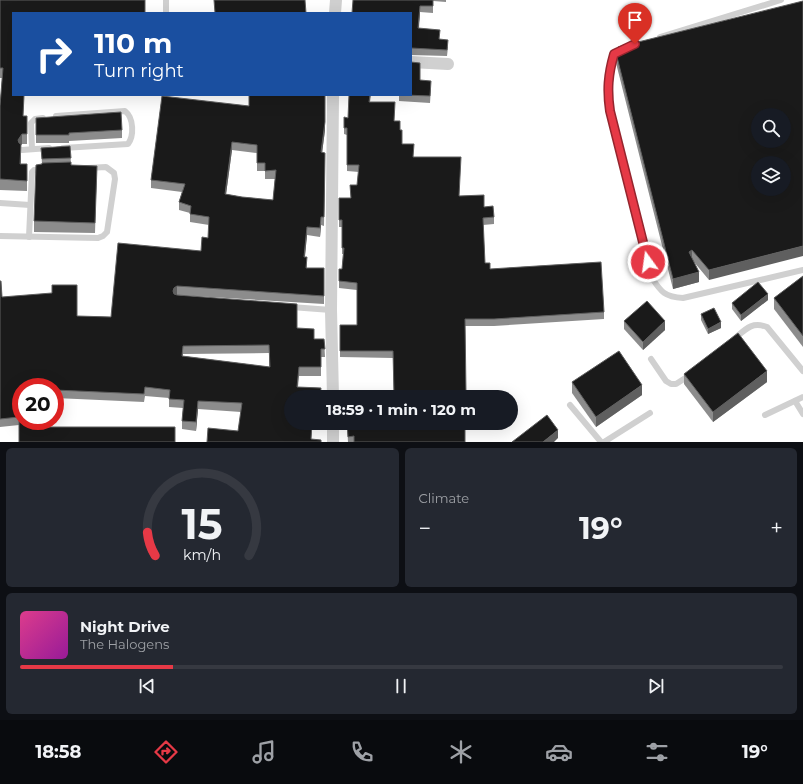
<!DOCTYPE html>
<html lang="en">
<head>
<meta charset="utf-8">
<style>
  body { margin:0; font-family:Montserrat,sans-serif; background:#242831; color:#f1f3f6; height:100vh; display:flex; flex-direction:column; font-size:15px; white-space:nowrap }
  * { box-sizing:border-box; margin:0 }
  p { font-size:13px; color:#9ea1a6 }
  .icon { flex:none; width:22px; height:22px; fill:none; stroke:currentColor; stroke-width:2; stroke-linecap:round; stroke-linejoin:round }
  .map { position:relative; height:442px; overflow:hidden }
  .sheet { display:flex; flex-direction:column; gap:6px; padding:6px; background:#0d0f14; flex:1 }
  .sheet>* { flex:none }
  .banner { position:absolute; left:12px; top:12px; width:400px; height:84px; border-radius:0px; box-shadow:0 4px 16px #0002; background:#1a4fa0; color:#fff; overflow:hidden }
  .fabs { position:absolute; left:751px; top:108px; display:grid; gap:8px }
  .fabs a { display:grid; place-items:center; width:40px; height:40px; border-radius:50%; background:#171b24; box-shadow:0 4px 16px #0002; font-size:20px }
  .speed { position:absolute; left:12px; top:378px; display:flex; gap:8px; font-size:20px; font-weight:700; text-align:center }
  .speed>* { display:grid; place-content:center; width:52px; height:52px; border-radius:50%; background:#171b24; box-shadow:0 4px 16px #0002; line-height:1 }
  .speed .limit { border:6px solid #d22; background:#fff; color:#111 }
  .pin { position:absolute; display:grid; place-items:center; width:34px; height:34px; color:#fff; margin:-41px -17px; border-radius:50% 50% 50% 0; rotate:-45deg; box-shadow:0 0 4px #0007 }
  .pin .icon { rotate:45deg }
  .me { position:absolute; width:44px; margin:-22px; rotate:346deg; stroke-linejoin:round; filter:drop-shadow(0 0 3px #0008) }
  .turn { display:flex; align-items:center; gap:14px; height:84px; padding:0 16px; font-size:18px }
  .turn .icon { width:52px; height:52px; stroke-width:2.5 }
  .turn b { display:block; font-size:28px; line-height:34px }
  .big { font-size:30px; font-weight:700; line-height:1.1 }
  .sheet .card { flex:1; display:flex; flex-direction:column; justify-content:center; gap:6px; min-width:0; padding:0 14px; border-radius:6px; background:#242831 }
  .sheet .dial { align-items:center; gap:0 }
  .dial svg { height:104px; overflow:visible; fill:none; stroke:#363941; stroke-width:7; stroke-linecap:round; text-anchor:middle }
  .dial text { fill:#f1f3f6; stroke:none }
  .song { display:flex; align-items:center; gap:12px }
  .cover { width:48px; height:48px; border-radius:6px; background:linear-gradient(135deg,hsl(330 70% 55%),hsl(300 70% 35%)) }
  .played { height:4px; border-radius:2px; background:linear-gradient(90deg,#e63946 20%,#363941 20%) }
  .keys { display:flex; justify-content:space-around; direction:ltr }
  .heat { display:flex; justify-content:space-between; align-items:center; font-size:22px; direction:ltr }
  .sheet .tiles { flex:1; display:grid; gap:6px; grid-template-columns:1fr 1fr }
  .card:last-child { grid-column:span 2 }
  .trip { position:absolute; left:284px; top:390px; width:234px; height:40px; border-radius:20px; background:#171b24; box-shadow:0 4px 16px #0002; font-weight:700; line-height:40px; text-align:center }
  .tab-bar { display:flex; height:64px; justify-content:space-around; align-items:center; background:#090b0e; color:#9ea1a6 }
  .tab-bar .icon { width:28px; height:28px }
  .tab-bar .current { color:#e63946 }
  .tab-bar b { font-size:18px; color:#f1f3f6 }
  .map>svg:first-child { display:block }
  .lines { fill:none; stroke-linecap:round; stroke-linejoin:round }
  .lane { stroke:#d0d0d0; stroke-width:6 }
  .street { stroke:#d0d0d0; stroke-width:12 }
  .wall { fill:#8c8c8c; fill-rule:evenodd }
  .shaded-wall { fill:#5f5f5f }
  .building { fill:#1a1a1a; stroke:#5f5f5f; fill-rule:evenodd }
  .route-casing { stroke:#96252e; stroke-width:10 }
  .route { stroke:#e63946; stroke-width:7 }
</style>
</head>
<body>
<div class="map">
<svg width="803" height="442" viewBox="0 0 803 442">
  <rect width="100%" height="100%" fill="#fff"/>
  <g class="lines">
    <g class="lane">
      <path d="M166,0V13"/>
      <path d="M660,37L781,0"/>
      <path d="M623,50L614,54C608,75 607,90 610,111L652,278C661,292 665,297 683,298L803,270"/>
      <path d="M56,116L125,111C134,118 134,136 128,144L63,148"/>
      <path d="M32,149L31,123L35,119L43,118"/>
      <path d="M22,150L49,148"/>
      <path d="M0,203L30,205"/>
      <path d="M0,236L98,238L103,236L107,232L115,179L114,173L106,167L88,168"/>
      <path d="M29,237L32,172L34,170L43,169"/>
      <path d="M291,307L331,310"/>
      <path d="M733,340C745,330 751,321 767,327L803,371"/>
      <path d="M651,359L666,381L671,384H676L690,375"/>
      <path d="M795,401L803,414"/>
      <path d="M570,405L601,442"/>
      <path d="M765,415L803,397"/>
      <path d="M604,442L650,413"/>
    </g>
    <g class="street">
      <path d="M335,13L336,0"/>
      <path d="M411,62L448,64"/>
      <path d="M333,397L331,310L333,95"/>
      <path d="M333,423V442"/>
    </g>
  </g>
  <g class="wall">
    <path d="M0,0L13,13L24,95L23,116L27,134V144H22L21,145V164L27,174V191L0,190V106L2,78H0Z"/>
    <path d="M353,0H446V2L433,1V13L420,12L419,28L440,39L448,47L447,56L411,55Z"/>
    <path d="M803,1L709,280L694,262L699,282L673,289L616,63V53Z"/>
    <path d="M420,80L431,88L430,103L399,101V95H411Z"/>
    <path d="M349,95H371L370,102L394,121L400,130L402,144L414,157L460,196L484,207L494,217V224L483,225L485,263L490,269L604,312V319L494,326H465L394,395L393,358L340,357V325H357V290L339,288V269H342L343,254H342V227H339V198H351L350,185H357L359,172L347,171V135L344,134V128L348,118Z"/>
    <path d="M162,96L325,130L322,153H325L324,226L321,225L320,237L307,235L305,257L307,268H324V304L177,295H176L297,328L314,339H324L325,357H321V376H299L298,387L321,388V397H291V423H318L317,427H312L311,439L321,442L238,431L241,412L198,409L196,431L182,429V421L183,408L169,407V398L145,396L144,402L55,398V387H21L19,425L0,427V281L2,297L77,316L111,317L201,251L208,238L209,225L190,222V213L179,210V202L182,192L151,188V180ZM232,150L257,153V171H265V179H275L273,200L242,197L226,194ZM269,353V367L183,356V354Z"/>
    <path d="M36,118L122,130V138L69,141V143H36Z"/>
    <path d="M70,146L71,165L97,166L95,233L34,232V221L42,164L41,148Z"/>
    <path d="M803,276V347L774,309V298Z"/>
    <path d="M768,300L741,321L732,309V303Z"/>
    <path d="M701,314L721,328L708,334L701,320Z"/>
    <path d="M624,321L665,330L643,350L624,329Z"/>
    <path d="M684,374L767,382L713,422L684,384Z"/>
    <path d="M572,382L642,395L596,427L572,393Z"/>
    <path d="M347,423H465V442H348Z"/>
  </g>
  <g class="shaded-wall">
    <path d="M420,6V12L418,35V28Z"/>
    <path d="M325,99V130L321,161V152Z"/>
    <path d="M22,134V144L21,145L20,174L18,140Z"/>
    <path d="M232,142V150L225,202V194Z"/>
    <path d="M321,217V225L320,237V228Z"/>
    <path d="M307,227V235L304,265V257Z"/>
    <path d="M803,246V256L709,280V270Z"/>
    <path d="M692,250V260L689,252Z"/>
    <path d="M699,272V282L673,289V279Z"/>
    <path d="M177,286V295L174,296L173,291L174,288Z"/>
    <path d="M768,294V300L741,321V315Z"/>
    <path d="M665,321V330L643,350V342Z"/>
    <path d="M721,322V328L708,334V329Z"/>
    <path d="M767,371V382L713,422V412Z"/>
    <path d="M642,385V395L596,427V417Z"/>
    <path d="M198,401V409L196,431V422Z"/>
    <path d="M558,430V438L554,442H543Z"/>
  </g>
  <g class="building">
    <path d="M0,0H145V13H13V95H24L23,116H27V134H22L18,140L19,143L21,144L20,164H27V181L0,179V106L3,68H0Z"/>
    <path d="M214,0H305L306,13H215Z"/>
    <path d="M353,0H433V6H420L418,28L440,30L439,39L448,40L447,50L411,48V13H352Z"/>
    <path d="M803,1V246L709,270L692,250L689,252L699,272L673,279L616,53L618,47ZM758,115H784V141H758ZM758,163H784V189H758Z"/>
    <path d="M411,62L420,63V80L431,81L430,96L405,95H411Z"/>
    <path d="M249,95H325V122L321,152L325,153L324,217H321L320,228L307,227L304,257H307L306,268H324V296L177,286L174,288L173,291L174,294L177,295L297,304V328L314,329V339H324L325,349H321V367H299L297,387L321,388L320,397H291V423H312L311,439L321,440V442H207L208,428L238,431L242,403L198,401L196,422L182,421L184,400L169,399L170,390L145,387L144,394L55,390V387H21V421H44L45,427H175V442H19V417L0,419V281H1L2,297L52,293V285H77V316L111,317L118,243L201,251L202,237L208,238L209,217L190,214L191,206L179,202L185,184L151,180L162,96L249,106ZM232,142L257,145V163H265V171L276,170L273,200L242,197L225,194ZM269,345L270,367L182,356L183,346Z"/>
    <path d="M349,95H370L369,102H395L394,121H400V130H402V144H414L413,157H461L459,196L484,195V207L493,206L494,217L483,218L485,263H490V269L601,262L604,312L494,319H465L466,393H471V397H385V396L394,395L393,351H340V325H357V283L339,281V269H342L344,248H342V220H339V198H351L350,185H357L359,165H347V128H344V117L348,118Z"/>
    <path d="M121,112L122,130L69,133V135H36V118Z"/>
    <path d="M70,146L71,158L42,159L41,148Z"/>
    <path d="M71,162V165L97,166L95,223L34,221L36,165L42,164V163Z"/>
    <path d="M803,276V336L774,298Z"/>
    <path d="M758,282L768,294L741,315L732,303Z"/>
    <path d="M647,301L665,321L643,342L624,321Z"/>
    <path d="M714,308L721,322L708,329L701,314Z"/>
    <path d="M738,333L767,371L713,412L684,374Z"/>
    <path d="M619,351L642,385L596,417L572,382Z"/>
    <path d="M547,415L558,430L543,442H512Z"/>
    <path d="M347,423H465V442H354V436L348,437Z"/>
  </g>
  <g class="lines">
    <g class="route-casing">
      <path id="route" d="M635,44L614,54C608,75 607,90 610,111L648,262"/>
    </g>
    <use href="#route" class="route"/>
  </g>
</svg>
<div class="fabs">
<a><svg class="icon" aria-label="search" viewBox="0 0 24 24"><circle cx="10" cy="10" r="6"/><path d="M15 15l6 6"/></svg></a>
<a><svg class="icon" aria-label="layers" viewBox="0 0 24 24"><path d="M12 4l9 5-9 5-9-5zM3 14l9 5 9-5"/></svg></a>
</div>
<div class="speed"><div class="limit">20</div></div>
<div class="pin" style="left:635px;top:44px;background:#d93025"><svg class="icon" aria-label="arrive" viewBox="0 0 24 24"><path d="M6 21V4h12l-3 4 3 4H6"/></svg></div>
<svg class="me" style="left:648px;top:262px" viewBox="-20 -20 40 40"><circle r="17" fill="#e63946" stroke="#fff" stroke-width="3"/><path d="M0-11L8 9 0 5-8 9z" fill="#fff"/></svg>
<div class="trip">18:59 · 1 min · 120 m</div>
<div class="banner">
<div class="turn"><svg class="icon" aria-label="right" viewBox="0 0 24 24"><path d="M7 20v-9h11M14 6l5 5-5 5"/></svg><div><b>110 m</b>Turn right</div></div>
</div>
</div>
<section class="sheet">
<div class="tiles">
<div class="card dial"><svg viewBox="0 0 100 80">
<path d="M14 69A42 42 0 1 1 86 69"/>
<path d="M14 69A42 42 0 0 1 8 51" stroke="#e63946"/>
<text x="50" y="56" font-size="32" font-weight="700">15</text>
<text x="50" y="72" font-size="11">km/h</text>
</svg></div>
<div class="card"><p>Climate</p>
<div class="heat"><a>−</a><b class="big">19°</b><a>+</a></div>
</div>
<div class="card">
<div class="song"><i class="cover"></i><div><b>Night Drive</b><p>The Halogens</p></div></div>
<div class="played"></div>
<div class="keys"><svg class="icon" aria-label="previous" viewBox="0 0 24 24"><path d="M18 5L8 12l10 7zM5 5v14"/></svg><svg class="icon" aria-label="pause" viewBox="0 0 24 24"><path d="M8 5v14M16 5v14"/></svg><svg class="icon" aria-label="next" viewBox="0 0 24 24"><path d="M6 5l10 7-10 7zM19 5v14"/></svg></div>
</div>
</div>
</section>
<nav class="tab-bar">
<b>18:58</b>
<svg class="icon current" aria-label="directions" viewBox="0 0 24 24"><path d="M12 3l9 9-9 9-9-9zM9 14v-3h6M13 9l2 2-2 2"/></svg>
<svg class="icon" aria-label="music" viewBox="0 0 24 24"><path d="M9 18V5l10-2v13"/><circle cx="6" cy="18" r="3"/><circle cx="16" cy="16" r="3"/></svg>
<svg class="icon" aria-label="phone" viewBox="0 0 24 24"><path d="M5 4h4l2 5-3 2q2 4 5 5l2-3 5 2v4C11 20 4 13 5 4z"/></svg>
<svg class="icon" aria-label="climate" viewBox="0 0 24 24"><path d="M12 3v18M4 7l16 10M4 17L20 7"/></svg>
<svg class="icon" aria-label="car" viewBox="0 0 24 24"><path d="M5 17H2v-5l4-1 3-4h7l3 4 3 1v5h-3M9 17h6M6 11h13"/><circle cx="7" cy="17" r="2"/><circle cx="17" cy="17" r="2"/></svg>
<svg class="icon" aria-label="filters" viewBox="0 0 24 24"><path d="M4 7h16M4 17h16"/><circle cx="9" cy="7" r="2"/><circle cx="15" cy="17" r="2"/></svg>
<b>19°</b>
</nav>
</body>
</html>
